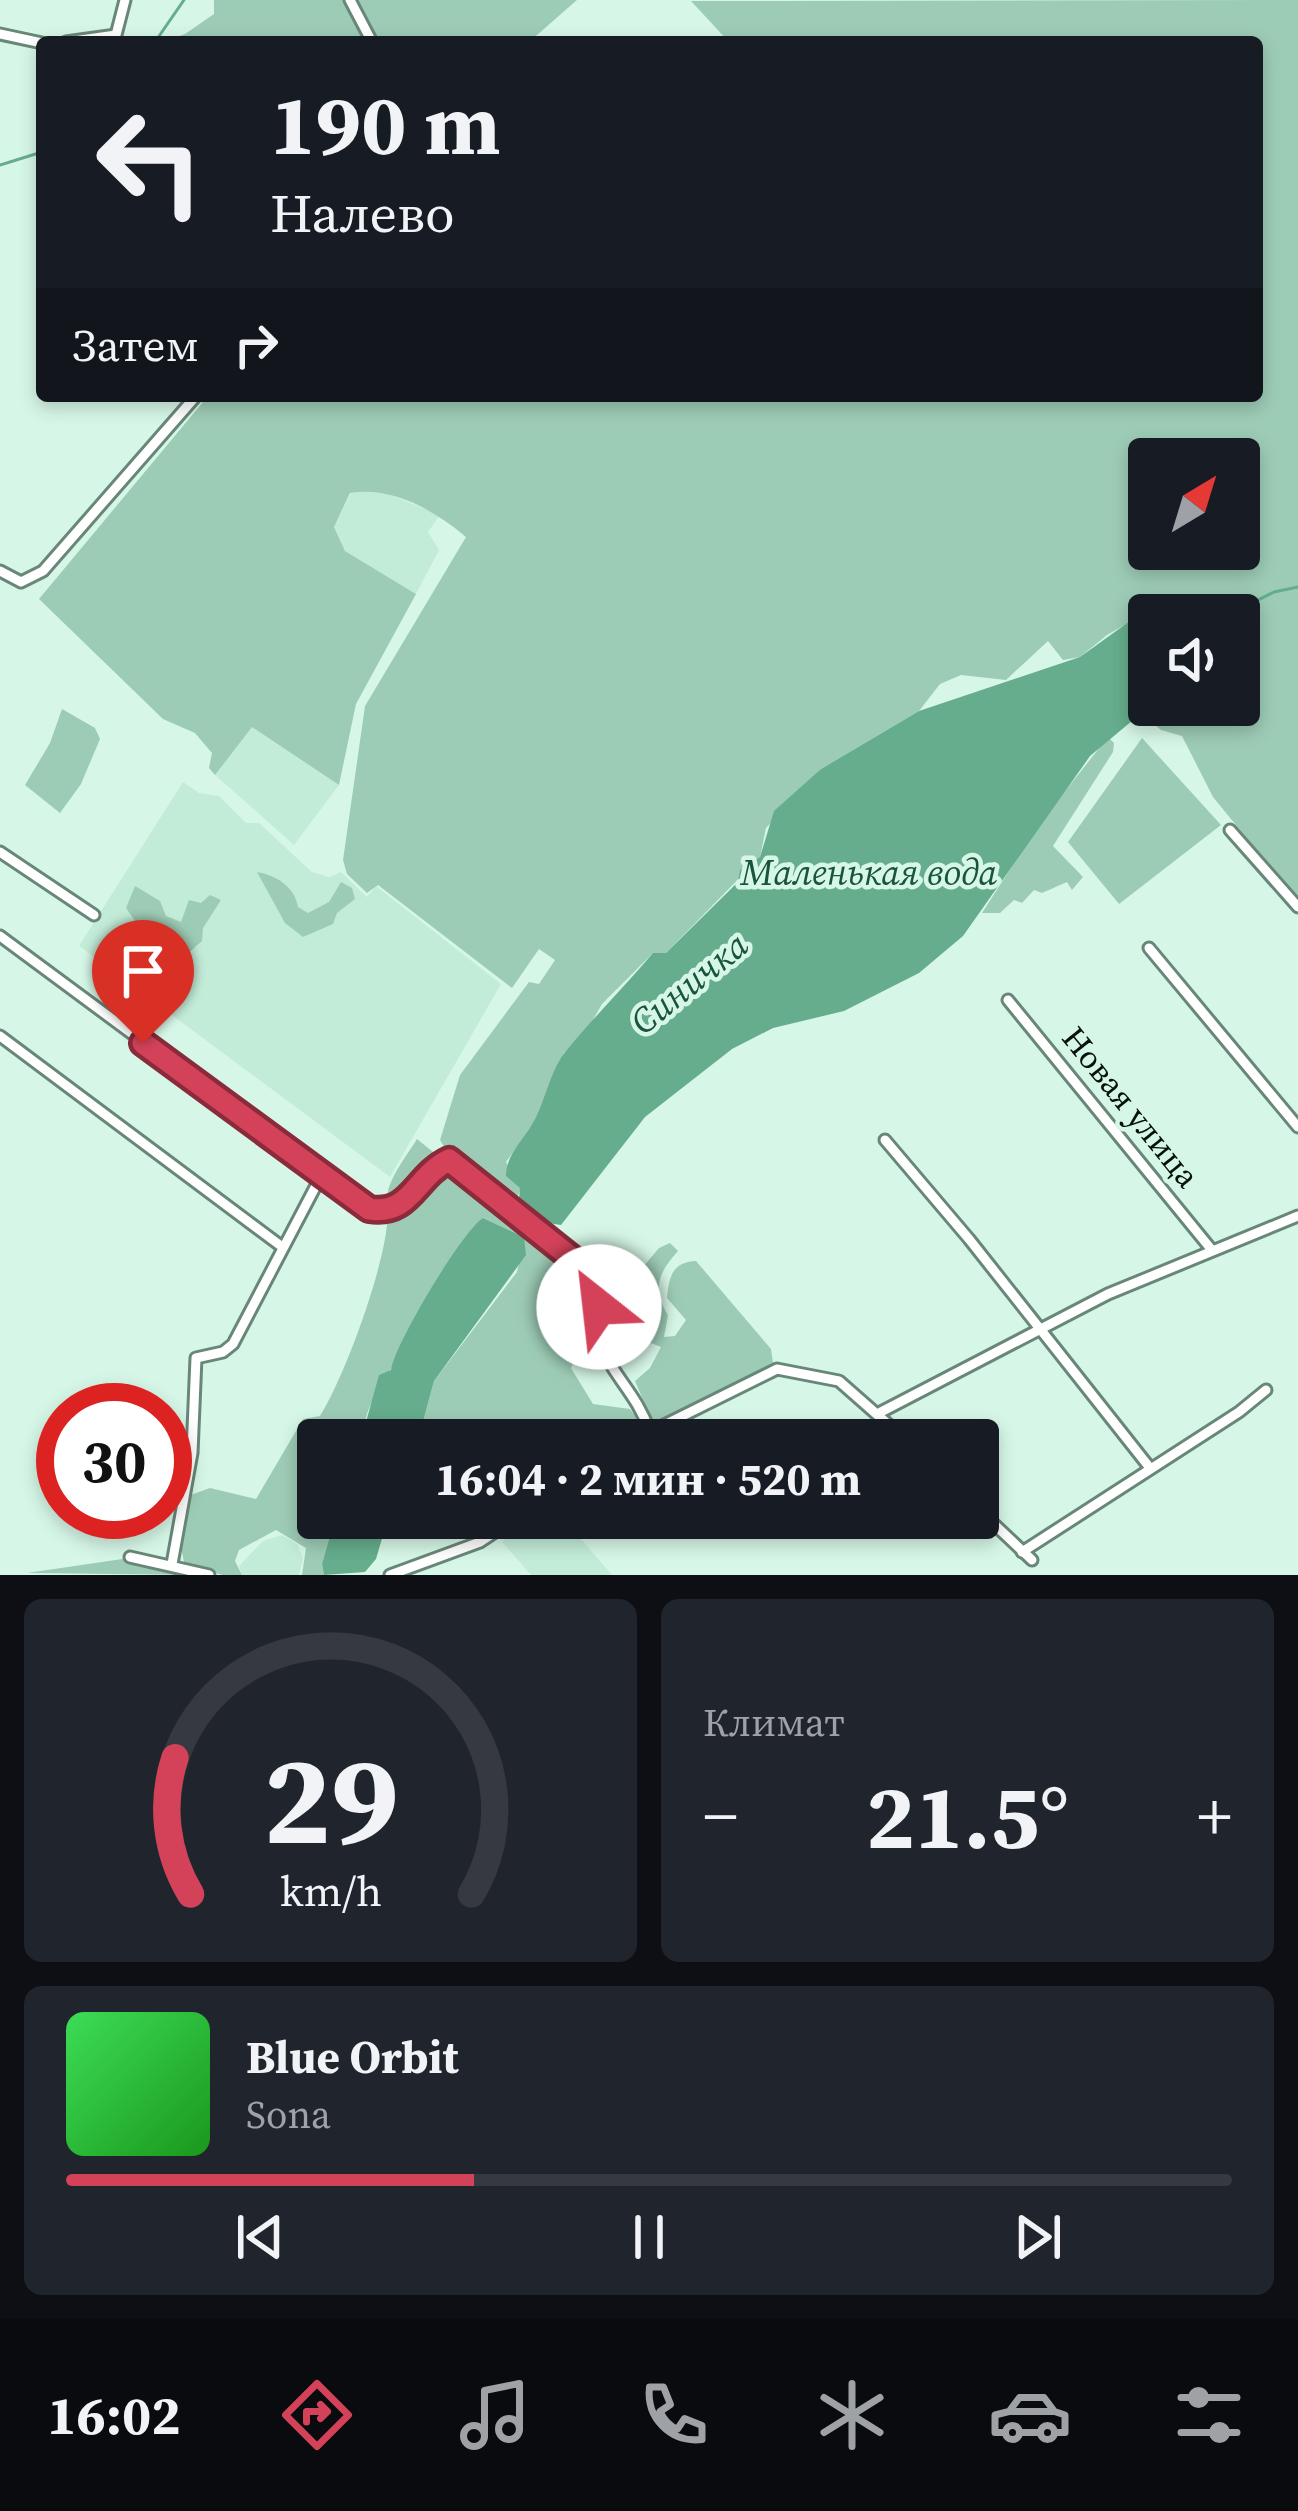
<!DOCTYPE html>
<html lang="ru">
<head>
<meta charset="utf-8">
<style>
  body { margin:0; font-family:"Source Serif 4",serif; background:#20242c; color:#f1f3f6; height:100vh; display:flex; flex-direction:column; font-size:45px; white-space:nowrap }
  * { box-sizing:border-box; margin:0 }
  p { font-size:39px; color:#9ea1a6 }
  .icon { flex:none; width:66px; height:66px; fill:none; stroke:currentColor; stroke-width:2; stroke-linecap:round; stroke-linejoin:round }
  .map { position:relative; height:1575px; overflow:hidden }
  .drawer { display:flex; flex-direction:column; gap:24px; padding:24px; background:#0d0f14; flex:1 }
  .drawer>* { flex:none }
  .hud { position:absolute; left:36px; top:36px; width:1227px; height:366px; border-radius:12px; box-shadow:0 6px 18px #0003; background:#171b24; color:#f1f3f6; overflow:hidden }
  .needle { width:78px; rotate:38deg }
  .buttons { position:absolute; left:1128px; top:438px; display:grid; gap:24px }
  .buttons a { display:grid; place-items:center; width:132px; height:132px; border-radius:12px; background:#171b24; box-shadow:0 6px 18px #0003; font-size:60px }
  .speed { position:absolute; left:36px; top:1383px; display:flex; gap:24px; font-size:60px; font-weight:700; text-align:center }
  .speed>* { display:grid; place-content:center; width:156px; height:156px; border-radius:50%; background:#171b24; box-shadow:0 6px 18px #0003; line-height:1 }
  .speed .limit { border:18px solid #d22; background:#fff; color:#111 }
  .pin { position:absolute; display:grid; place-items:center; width:102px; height:102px; color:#fff; margin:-123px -51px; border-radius:50% 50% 50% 0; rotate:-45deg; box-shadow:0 0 12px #0007 }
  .pin .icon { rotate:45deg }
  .me { position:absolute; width:132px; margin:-66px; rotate:331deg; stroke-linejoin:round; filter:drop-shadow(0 0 9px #0008) }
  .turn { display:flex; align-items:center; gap:42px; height:252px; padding:0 36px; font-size:54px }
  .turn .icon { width:156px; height:156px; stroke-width:2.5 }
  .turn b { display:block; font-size:84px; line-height:102px }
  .then { display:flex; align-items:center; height:114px; padding:0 36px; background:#0003; gap:24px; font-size:45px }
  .big { font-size:90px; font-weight:700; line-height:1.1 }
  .drawer .card { flex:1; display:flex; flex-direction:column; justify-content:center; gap:18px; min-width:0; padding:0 42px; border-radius:18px; background:#20242c }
  .drawer .dial { align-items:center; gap:0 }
  .dial svg { height:312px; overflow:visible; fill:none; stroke:#363941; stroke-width:7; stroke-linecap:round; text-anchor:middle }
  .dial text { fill:#f1f3f6; stroke:none }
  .song { display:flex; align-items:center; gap:36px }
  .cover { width:144px; height:144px; border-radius:18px; background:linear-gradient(135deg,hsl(130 70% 55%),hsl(120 70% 35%)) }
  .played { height:12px; border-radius:6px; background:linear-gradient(90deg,#d34259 35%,#363941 35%) }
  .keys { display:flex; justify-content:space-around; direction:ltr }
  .heat { display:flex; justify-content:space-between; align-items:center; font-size:66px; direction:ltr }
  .drawer .tiles { flex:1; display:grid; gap:24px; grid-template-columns:1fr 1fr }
  .card:last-child { grid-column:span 2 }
  .trip { position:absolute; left:297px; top:1419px; width:702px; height:120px; border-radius:12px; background:#171b24; box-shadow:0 6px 18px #0003; font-weight:700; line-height:120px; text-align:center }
  .tab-bar { display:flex; height:192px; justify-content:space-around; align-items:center; background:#090b0e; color:#9ea1a6 }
  .tab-bar .icon { width:84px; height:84px }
  .tab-bar .current { color:#d34259 }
  .tab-bar b { font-size:54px; color:#f1f3f6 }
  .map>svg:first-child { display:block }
  .built { fill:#c3ecd8 }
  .green { fill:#9dccb6; fill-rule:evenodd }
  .water { fill:#65ad8d }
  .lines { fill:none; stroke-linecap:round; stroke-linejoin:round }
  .stream { stroke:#65ad8d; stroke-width:3 }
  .street-casing { stroke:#698778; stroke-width:15 }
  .street { stroke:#fff; stroke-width:9 }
  .route-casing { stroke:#892b3a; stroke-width:30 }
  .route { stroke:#d34259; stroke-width:21 }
  .labels { text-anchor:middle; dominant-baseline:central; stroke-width:9; stroke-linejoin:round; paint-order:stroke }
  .street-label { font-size:33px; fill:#07120d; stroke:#d6f7e7 }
  .water-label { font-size:36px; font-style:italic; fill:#1a543d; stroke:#d6f7e7 }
</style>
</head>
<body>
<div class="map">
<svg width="1298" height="1575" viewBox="0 0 1298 1575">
  <rect width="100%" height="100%" fill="#d6f7e7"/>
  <g class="built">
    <path d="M377,489L440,515L428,532L439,550L416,594L345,551L334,527L351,493Z"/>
    <path d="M252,726L339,785L294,845L215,775Z"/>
    <path d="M183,782L199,793L219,796L246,823H259L312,872L329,877L341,872L367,897L376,886L501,984L390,1177L79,946Z"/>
    <path d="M532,1518H563L612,1575H531L502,1542Z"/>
    <path d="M282,1535L297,1544L303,1558L299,1575H242L239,1566L263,1541Z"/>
  </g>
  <g class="green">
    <path d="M214,0H577L529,42H162L185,34L214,14Z"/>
    <path d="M1298,0V901L1213,797L1182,736L1161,730L1150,721L1151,705H1239V615L1149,611L1107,635L1080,657L1063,660L1048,641L1006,680L961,675L940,684L919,711L821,769L766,828L760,857L666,953L652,954L602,1004L586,1032L564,1053L534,1122L506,1162L521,1189L514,1203L446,1150L440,1140L460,1075L529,982L539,984L555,960L539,949L512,988L378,885L367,893L347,874L343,860L365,706L466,537C434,510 392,486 350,493L334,527L345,551L416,594L356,704L339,785L252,727L215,775L209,768L212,753L195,733L163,719L39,599L208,396H1257V42H729L691,1ZM1149,459H1239V549H1149Z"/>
    <path d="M62,709L95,728L100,739L81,784L60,813L25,785L50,743Z"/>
    <path d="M1108,737L1114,743L1113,752L1053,846L1083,877L1072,890L1067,882L1042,893L1034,890L1022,903L1014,900L1000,913H982L1039,824Z"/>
    <path d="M1142,738L1221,825L1119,904L1068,842Z"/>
    <path d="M257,872C276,875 295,887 298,907L308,913L329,902L341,882L352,888L355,899L337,913L333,924L303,937L285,923Z"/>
    <path d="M135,886L160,901L166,916L181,922L189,900L201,903L210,895L221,900L203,928L202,941L185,956L140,928L126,908Z"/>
    <path d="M417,1139L589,1278L594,1288L596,1347L575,1358L571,1368L593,1404L630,1409L637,1419L616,1440H609L599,1426L581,1439L570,1424L546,1440L535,1436L529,1440H418L434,1381L517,1272L524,1237L483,1218C448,1267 422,1310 394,1363C376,1398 368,1399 361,1440L325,1437L311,1449L310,1466L318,1471V1518H335L322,1564L324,1575H302L306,1548L276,1530L239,1550L235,1561L242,1575H222L184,1562L179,1538L188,1496L210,1488L256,1499L303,1419L320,1416C345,1376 383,1271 387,1224C388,1210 385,1201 389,1187C395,1170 407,1155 417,1139Z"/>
    <path d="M670,1243L678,1251C659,1272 651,1289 668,1315L664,1337L675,1336L686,1320L667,1298C669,1277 672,1262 696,1261L771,1349L773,1363L653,1423L635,1381L650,1368L661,1347L628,1334L635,1312L621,1293L659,1248Z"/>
    <path d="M129,1558L198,1575L27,1573Z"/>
  </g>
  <g class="water">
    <path d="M1170,609L1184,615H1149L1151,705L1090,756L963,936L919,973L844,1011L773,1028L732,1049L645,1117L561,1225C542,1223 531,1214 519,1199L520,1188L506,1176C506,1153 525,1139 535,1119C546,1098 551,1069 566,1051C594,1017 624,987 653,953H666L738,882L740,870L760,857L774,811L821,769L919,711L1080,657L1130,621L1149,611Z"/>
    <path d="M483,1218L524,1237L526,1255L434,1381L418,1440H361L379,1375L391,1370C394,1345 463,1230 483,1218Z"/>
    <path d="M335,1518H388L376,1559L365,1572L324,1575L322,1564Z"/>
  </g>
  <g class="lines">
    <g class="stream">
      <path d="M155,42L184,0"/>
      <path d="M0,165L42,152"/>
      <path d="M1228,615L1274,592L1298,587"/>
    </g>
    <g class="street-casing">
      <g id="street">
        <path d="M350,0L372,42"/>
        <path d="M0,34L42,43"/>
        <path d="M66,42L116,35L125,0"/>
        <path d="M0,571L21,582L43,571L196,396"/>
        <path d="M1230,830L1298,907"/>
        <path d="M0,852L94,915"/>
        <path d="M0,936L369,1209C411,1216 416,1176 449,1159L595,1279C606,1300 593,1324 601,1346C613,1376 637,1394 650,1432"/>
        <path d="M1149,948L1298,1127"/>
        <path d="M1008,1000L1211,1249"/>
        <path d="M0,1036L281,1246"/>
        <path d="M885,1140L969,1239L1150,1468"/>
        <path d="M879,1413L1108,1294L1298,1216"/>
        <path d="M634,1440L777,1369L839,1381L906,1440"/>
        <path d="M978,1509L1032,1560"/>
        <path d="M1022,1552L1239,1412L1266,1390"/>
        <path d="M130,1557L209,1575"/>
        <path d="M172,1564L192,1453L196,1358L223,1352L233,1344L321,1176"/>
        <path d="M390,1575L480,1542L516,1518"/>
      </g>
    </g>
    <use href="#street" class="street"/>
  </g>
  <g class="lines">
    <g class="route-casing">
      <path id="route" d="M143,1043L369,1209C411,1216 415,1176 449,1160L589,1272L599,1286V1307"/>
    </g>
    <use href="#route" class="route"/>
  </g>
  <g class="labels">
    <g class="street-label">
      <text transform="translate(1131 1107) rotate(51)">Новая улица</text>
    </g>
    <g class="water-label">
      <text x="869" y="872">Маленькая вода</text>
      <text transform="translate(689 983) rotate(-39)">Синичка</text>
    </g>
  </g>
</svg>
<div class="buttons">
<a><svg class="needle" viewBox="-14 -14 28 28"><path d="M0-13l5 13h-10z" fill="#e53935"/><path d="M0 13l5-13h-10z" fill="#9ea1a6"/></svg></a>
<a><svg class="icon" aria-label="sound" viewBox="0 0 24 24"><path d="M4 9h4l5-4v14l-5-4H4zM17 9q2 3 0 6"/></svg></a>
</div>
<div class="speed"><div class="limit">30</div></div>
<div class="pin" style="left:143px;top:1043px;background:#d93025"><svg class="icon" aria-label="arrive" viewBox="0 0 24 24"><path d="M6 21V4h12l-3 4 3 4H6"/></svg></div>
<svg class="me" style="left:599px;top:1307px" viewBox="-20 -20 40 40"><circle r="19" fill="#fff"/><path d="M0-13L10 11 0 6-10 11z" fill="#d34259"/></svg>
<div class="trip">16:04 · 2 мин · 520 m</div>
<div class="hud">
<div class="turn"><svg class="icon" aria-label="left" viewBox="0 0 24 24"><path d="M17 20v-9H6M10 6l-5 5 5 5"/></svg><div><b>190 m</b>Налево</div></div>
<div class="then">Затем<svg class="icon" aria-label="right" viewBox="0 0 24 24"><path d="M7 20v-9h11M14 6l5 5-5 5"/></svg></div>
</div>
</div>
<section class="drawer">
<div class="tiles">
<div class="card dial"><svg viewBox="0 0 100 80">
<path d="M14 69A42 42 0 1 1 86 69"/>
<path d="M14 69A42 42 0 0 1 10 34" stroke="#d34259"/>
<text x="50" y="56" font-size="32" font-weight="700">29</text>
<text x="50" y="72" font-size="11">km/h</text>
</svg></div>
<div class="card"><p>Климат</p>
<div class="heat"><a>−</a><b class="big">21.5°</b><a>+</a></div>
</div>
<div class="card">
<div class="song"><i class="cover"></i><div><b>Blue Orbit</b><p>Sona</p></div></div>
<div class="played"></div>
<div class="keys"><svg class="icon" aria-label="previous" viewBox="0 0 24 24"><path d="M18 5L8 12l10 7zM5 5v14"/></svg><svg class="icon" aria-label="pause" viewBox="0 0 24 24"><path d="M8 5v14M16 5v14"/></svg><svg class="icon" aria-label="next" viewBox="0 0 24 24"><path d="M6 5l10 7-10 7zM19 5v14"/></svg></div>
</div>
</div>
</section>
<nav class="tab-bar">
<b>16:02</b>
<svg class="icon current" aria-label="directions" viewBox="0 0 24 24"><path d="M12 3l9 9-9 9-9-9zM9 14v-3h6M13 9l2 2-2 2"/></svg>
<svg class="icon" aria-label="music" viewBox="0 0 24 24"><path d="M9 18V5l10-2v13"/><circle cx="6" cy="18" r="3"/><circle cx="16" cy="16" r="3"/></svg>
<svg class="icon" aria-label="phone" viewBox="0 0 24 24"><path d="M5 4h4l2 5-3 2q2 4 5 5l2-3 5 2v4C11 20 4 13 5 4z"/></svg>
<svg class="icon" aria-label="climate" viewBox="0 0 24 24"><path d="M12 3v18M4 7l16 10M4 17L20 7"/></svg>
<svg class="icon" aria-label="car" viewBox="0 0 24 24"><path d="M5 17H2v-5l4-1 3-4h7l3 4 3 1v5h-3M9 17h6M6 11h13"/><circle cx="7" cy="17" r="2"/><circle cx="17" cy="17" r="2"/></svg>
<svg class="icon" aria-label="filters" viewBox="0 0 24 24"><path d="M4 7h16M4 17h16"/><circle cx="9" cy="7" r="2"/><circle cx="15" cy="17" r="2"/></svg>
</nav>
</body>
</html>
